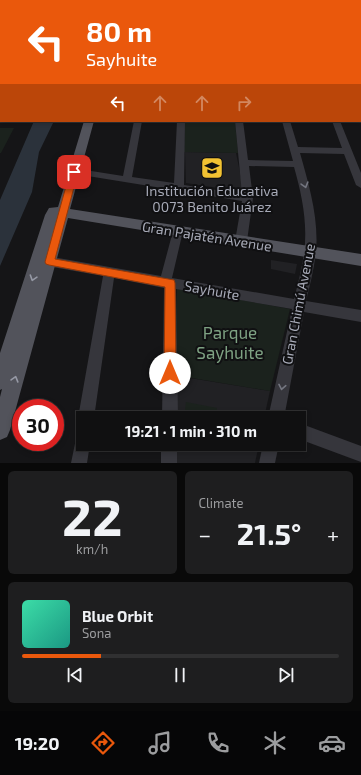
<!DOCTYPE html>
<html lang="en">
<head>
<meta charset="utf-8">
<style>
  body { margin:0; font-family:"Exo 2",sans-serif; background:#1e1e1f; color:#f1f3f6; height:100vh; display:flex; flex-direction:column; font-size:15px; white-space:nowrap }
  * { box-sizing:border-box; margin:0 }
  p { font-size:13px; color:#9c9d9f }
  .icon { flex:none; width:22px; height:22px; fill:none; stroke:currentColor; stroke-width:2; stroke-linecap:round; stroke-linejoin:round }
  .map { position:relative; height:463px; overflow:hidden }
  .sheet { display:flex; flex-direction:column; gap:8px; padding:8px; background:#090909; flex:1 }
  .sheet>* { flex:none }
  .top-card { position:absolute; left:0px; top:0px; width:361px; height:122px; box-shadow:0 2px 6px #0003,0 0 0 1px #303031; background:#ea580c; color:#fff; overflow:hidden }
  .speed { position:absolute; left:12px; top:399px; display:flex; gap:8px; font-size:20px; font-weight:700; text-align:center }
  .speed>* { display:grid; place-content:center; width:52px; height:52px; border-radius:50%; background:#101011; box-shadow:0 2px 6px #0003,0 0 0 1px #303031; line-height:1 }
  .speed .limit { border:6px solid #d22; background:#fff; color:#111 }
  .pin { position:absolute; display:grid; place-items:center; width:34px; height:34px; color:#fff; margin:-17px; border-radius:8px; box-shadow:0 2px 6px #0006 }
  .me { position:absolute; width:44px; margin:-22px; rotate:0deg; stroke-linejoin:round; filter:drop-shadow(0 0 3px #0008) }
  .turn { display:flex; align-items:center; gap:14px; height:84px; padding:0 20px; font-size:18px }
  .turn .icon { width:52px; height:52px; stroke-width:2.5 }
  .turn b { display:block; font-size:28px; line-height:34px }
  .lanes { display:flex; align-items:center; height:38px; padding:0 20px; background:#0003; justify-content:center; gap:20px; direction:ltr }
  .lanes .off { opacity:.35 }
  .big { font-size:30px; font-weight:700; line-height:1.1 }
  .sheet .widget { flex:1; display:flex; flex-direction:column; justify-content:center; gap:6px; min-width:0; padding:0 14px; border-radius:6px; background:#1e1e1f }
  .sheet .dial { align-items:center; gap:0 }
  .dial b { font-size:52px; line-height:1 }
  .song { display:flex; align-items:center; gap:12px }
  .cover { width:48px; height:48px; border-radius:6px; background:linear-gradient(135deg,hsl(160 70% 55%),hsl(170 70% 35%)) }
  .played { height:4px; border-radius:2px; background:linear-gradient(90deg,#ea580c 25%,#303031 25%) }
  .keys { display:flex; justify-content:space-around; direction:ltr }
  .heat { display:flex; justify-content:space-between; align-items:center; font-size:22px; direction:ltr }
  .sheet .tiles { flex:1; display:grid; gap:8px; grid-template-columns:1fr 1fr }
  .widget:last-child { grid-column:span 2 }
  .trip { position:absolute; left:76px; top:411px; width:230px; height:40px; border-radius:0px; background:#101011; box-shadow:0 2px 6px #0003,0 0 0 1px #303031; font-weight:700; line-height:40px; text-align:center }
  .menu { display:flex; height:64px; justify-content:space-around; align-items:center; background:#060607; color:#9c9d9f }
  .menu .icon { width:28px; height:28px }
  .menu .on { color:#ea580c }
  .menu b { font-size:18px; color:#f1f3f6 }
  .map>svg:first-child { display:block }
  .built { fill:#212124 }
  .green { fill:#1b221d }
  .water { fill:#2b323b }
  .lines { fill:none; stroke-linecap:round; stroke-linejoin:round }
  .canal { fill:#2b323b; fill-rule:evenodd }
  .minor { fill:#36363c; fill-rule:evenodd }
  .major { fill:#52535b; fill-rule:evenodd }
  .major-bridge { stroke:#52535b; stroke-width:8 }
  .oneway { stroke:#747680 }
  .oneway2 { stroke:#9699a5 }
  .route { fill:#ea580c; stroke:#983908 }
  .labels { text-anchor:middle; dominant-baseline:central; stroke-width:4; stroke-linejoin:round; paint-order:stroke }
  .poi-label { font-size:14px; fill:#a7aab7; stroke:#101012 }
  .street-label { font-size:14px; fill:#a7aab7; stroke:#101012 }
  .near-park-label { font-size:17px; fill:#7ea283; stroke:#101012 }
</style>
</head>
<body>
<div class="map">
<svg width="361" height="463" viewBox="0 0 361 463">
  <rect width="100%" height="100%" fill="#151517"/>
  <g class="built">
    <path d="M185,152L236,153L244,192L186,183Z"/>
    <path d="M271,260L297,264L295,274L271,269Z"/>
    <path d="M177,376L270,391L264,418H176Z"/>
    <path d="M175,444H259L255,463H175Z"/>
  </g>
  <g class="green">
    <path d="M185,121H235L238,153L184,152Z"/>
    <path d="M0,128H14L1,153H0Z"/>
    <path d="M177,288L290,309L270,391L174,375Z"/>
    <path d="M186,402L217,408L215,418H184Z"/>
    <path d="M179,444H212L211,452L179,446Z"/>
  </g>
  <path class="water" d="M34,121H54L39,152L32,192L0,266V200Z"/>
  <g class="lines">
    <rect class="canal" x="0" y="58" width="1" height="2"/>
    <g class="minor">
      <path d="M2,0H9L1,1Z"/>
      <path d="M57,0H69L70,1H58Z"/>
      <path d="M75,0H81L74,1Z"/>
      <path d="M89,0H95L88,1Z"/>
      <path d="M241,0H247L240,1Z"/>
      <rect x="271" y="0" width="6" height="1"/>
      <path d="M284,0H305L306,1H285Z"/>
      <rect x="331" y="0" width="6" height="1"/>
      <rect x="360" y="2" width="1" height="4"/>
      <path d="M0,11L1,12V17L0,16Z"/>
      <path d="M0,25H1L0,30Z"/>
      <path d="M360,27H361L360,33Z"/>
      <path d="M0,37H1L0,42Z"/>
      <rect x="360" y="42" width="1" height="4"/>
      <path d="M0,65H1L0,70Z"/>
      <rect x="0" y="83" width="1" height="4"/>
      <rect x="360" y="86" width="1" height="4"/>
      <rect x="0" y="93" width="1" height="4"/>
      <path d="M134,121H142L132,177L174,183L177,121H185L184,185L242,194L235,121H243L248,160L293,161L282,121H290L298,147L342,148L332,121H340L361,173V188L356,185L344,154L300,153C309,185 319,218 316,252C314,269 310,285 306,301L361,310V322L304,312L284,418H268L292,309L176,289L178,418H162L164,288L114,278L94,418H83V425L81,423L78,418L103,276L41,265L37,263L35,260L37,257L41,255L161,276L173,231L174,228H182L183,231L172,278L294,299C298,284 302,268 304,253C308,224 302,195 294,167L249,166L253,198L247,241L245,244L241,245L237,244L235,241L242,201L63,172L61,170L66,167L123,176Z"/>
      <path d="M299,423L361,446V462L299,439Z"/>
      <path d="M83,432V444H90L87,463H71L77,434Z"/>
      <rect x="161" y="444" width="16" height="19"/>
      <path d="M263,444H279L275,463H259Z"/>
    </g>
    <g class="major">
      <rect x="135" y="0" width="12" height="1"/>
      <rect x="163" y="0" width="24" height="1"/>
      <rect x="360" y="10" width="1" height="4"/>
      <path d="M84,121H94L70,209L361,254V266L68,218L10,430L7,437L0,440V397L2,389L0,390V353L45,215L49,208L58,207Z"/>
    </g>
    <path class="major-bridge" d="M129,0L138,1"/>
  </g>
  <defs><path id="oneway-chevron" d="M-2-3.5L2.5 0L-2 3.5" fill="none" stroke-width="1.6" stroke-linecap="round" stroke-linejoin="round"/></defs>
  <g class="oneway">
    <use href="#oneway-chevron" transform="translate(305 185) rotate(74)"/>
    <use href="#oneway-chevron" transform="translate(282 387) rotate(101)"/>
  </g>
  <g class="oneway2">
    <use href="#oneway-chevron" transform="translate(33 278) rotate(108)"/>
    <use href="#oneway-chevron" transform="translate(15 379) rotate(-74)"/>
  </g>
  <path class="route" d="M74,169L78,172L55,259L174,280L175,283L176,373L174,377L170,379L166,377L164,373L165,287L49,265L46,264L45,262L70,172Z"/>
  <defs>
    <g id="school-square" transform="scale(1.15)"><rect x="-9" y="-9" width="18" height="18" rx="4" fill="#f2c232" stroke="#101012"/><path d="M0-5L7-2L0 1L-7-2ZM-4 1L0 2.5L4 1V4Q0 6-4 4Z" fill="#111"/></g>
  </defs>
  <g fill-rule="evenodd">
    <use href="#school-square" x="212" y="168"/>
  </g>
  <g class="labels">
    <g class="poi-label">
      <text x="212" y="190">Institución Educativa<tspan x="212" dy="16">0073 Benito Juárez</tspan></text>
    </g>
    <g class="street-label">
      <text transform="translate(207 236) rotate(9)">Gran Pajatén Avenue</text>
      <text transform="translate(212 290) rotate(10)">Sayhuite</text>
      <text transform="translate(298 304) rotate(-79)">Gran Chimú Avenue</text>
    </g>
    <g class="near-park-label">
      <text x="230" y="332">Parque<tspan x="230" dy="20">Sayhuite</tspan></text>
    </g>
  </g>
</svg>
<div class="speed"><div class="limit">30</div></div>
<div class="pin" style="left:74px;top:172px;background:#d93025"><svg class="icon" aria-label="arrive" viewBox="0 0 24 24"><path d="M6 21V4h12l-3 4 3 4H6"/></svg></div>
<svg class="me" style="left:170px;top:373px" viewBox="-20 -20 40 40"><circle r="19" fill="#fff"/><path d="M0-13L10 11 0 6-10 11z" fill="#ea580c"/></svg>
<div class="trip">19:21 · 1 min · 310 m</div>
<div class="top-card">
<div class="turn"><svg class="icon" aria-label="left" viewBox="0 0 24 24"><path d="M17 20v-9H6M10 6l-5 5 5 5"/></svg><div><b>80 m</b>Sayhuite</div></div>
<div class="lanes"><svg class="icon" aria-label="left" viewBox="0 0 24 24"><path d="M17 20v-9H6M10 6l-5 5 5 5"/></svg><svg class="icon off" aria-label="ahead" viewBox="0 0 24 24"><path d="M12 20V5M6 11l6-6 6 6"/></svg><svg class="icon off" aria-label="ahead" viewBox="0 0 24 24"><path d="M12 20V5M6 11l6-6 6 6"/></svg><svg class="icon off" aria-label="right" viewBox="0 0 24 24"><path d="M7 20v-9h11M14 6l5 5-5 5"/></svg></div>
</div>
</div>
<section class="sheet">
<div class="tiles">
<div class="widget dial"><b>22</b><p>km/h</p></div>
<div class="widget"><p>Climate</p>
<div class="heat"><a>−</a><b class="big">21.5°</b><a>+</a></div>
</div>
<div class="widget">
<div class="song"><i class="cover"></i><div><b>Blue Orbit</b><p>Sona</p></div></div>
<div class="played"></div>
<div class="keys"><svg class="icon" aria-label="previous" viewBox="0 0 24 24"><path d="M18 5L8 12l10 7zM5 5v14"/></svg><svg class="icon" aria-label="pause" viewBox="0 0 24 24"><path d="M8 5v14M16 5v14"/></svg><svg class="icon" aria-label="next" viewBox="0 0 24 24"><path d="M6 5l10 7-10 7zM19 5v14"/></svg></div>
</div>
</div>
</section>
<nav class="menu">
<b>19:20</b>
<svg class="icon on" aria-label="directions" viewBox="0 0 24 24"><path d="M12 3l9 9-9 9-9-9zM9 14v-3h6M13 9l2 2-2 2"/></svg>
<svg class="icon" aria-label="music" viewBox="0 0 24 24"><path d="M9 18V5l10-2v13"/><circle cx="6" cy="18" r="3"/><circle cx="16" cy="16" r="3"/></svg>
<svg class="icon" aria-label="phone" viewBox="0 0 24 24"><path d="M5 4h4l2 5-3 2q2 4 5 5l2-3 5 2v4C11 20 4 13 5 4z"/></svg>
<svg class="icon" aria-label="climate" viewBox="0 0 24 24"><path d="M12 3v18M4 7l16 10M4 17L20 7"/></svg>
<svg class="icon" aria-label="car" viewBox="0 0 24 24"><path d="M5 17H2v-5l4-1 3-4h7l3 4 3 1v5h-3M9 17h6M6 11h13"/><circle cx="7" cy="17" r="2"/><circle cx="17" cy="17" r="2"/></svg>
</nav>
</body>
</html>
